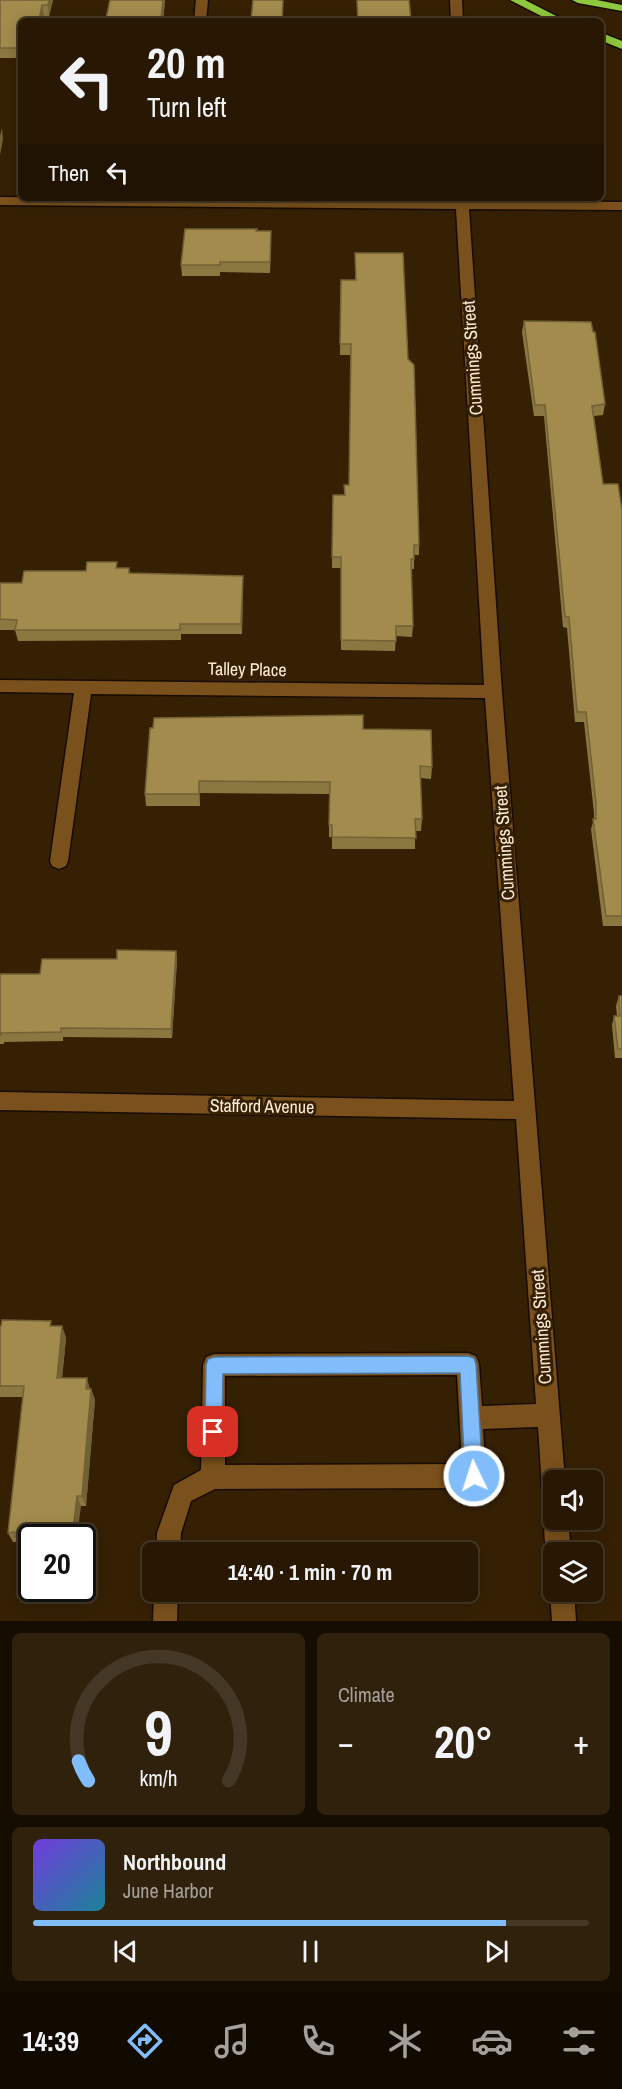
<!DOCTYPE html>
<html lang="en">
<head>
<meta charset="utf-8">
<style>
  body { margin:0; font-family:"Archivo Narrow",sans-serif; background:#30210d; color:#f1f3f6; height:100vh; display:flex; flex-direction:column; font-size:22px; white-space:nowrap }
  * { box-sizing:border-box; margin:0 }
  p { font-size:20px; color:#a5a09a }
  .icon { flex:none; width:33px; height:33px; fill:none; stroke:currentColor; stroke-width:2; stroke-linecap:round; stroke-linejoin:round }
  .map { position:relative; height:1621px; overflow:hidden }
  .drawer { display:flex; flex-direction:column; gap:12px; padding:12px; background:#160d02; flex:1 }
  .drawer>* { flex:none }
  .hud { position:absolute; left:18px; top:18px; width:586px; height:183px; border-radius:9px; box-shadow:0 3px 15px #0003,0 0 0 2px #443725; background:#281803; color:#f1f3f6; overflow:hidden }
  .tools { position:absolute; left:543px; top:1470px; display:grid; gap:12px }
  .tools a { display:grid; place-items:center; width:60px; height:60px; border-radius:9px; background:#281803; box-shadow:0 3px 15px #0003,0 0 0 2px #443725; font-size:30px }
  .speed { position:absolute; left:18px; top:1524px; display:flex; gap:12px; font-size:30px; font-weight:700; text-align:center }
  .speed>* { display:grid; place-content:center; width:78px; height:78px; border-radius:50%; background:#281803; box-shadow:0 3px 15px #0003,0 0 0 2px #443725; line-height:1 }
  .speed .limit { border:3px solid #111; border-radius:9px; background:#fff; color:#111 }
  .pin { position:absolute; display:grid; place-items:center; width:51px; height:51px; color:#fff; margin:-26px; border-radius:12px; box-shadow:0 3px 9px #0006 }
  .me { position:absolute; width:66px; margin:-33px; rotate:356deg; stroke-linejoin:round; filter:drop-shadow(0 0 4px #0008) }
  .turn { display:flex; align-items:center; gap:21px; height:126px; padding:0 30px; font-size:27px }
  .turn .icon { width:78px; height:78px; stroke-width:2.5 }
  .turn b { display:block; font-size:42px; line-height:51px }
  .then { display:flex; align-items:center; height:57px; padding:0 30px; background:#0003; gap:12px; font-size:22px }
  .big { font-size:45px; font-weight:700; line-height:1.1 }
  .drawer .widget { flex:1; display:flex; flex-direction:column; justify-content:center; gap:9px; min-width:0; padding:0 21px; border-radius:9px; background:#30210d }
  .drawer .dial { align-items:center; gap:0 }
  .dial svg { height:156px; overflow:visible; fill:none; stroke:#443725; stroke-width:7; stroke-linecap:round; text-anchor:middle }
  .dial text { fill:#f1f3f6; stroke:none }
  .song { display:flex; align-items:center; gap:18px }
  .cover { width:72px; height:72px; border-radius:9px; background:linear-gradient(135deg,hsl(260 70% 55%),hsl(190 70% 35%)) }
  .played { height:6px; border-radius:3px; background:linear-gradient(90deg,#80bdfa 85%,#443725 85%) }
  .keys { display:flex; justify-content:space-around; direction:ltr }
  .heat { display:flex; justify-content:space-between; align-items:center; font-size:33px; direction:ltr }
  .drawer .tiles { flex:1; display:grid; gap:12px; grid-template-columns:1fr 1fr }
  .widget:last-child { grid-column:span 2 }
  .trip { position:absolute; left:142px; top:1542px; width:336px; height:60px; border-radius:9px; background:#281803; box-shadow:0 3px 15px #0003,0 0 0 2px #443725; font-weight:700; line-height:60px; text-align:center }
  .tab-bar { display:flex; height:96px; justify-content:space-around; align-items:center; background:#100a01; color:#a5a09a }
  .tab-bar .icon { width:42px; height:42px }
  .tab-bar .selected { color:#80bdfa }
  .tab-bar b { font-size:27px; color:#f1f3f6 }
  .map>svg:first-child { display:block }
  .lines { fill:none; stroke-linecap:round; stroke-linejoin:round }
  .minor-casing { stroke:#180b00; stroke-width:3 }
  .highway-casing { stroke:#180b00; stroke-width:3 }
  .minor { fill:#7a511c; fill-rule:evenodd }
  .highway { fill:#8ec83c; fill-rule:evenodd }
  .wall { fill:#8b7841 }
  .shaded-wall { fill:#716135 }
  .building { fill:#a28b4c; stroke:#716135; stroke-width:1.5 }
  .route { fill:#80bdfa; stroke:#537ba2; stroke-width:1.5 }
  .labels { text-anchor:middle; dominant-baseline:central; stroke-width:6; stroke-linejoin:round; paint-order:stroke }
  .street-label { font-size:18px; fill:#feead5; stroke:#352004 }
</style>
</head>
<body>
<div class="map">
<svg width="622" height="1621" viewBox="0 0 622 1621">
  <rect width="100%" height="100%" fill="#352004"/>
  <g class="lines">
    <g class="minor-casing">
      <g id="minor">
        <path d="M196,0H208L206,21H194Z"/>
        <path d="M450,0H462L463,21H451Z"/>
        <path d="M0,197L456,201L455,198H469V201L622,202V210L469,209L502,692L565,1480H554V1499L546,1495L542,1487L538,1427L483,1429L486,1476L482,1484L474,1488L215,1489L191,1501L181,1533L180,1552H156L157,1533L174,1485L201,1470L203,1365L206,1357L214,1354L468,1353L476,1356L479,1364L482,1406L536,1404L516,1119L0,1110V1092L514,1101L485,698L91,694L68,861L66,866L59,869L52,866L50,861L74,693L0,692V680L484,685L456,209L0,205ZM457,1375L462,1464L225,1465V1376Z"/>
        <path d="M554,1509V1520H568L571,1552H554V1562C543,1553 542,1524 548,1512Z"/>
        <path d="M553,1583L554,1592H574L576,1621H552L550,1592Z"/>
        <path d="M154,1592H178L177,1621H153Z"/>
      </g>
    </g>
    <g class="highway-casing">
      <g id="highway">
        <path d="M510,0H525L566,21H551Z"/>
        <path d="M572,0H597L622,5V11L578,3Z"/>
        <path d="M602,33L622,41V49L602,41Z"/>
      </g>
    </g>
    <use href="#minor" class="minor"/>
    <use href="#highway" class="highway"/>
  </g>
  <g class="wall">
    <path d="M0,0H53L49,16H44L43,21H21V58H0Z"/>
    <path d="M110,0H165L163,21H107Z"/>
    <path d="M256,231L271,241L270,273L220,272V276H182L181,265Z"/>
    <path d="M355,253L408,359L419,545V555H414V569H411L413,626L412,637L396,636L395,651L341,650V568H332L333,495H344V485H349L351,355H340L341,280H355Z"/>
    <path d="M524,321L605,404L603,415L594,416L603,484L622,511V926H603L591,829L594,819V813L584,722H575L567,628L563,627L544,416H534L522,332Z"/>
    <path d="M117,568H129L130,573L243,586L242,634H181V640L18,641L15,630H0V583H22L86,571Z"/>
    <path d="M363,729L432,767L431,779L420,778L422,819L421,831H415V849H332V837H329V794L200,793V806H146L145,794Z"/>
    <path d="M176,951L177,960L172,1038L63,1037V1041L4,1042V1044H0V974H40L117,959Z"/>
    <path d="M619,996H622V1058H615L612,1025L614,1016H617L616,1006Z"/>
    <path d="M0,1326H62L66,1338L62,1378L91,1389L95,1400L86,1506H81L32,1538V1546H20L17,1542H13L8,1533L23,1397H0Z"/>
  </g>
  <g class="shaded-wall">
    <path d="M49,0H53L49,16L48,5Z"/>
    <path d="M163,0H165L163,21H161Z"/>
    <path d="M42,5L44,16L43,21H39Z"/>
    <path d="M2,128L3,139L0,155V136Z"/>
    <path d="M243,576V586L242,634L241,624Z"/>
    <path d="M199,781L200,793V806L199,794Z"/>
    <path d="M176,951L177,960L172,1038L171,1029Z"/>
    <path d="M62,1326L66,1338L61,1389L57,1378Z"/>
    <path d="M87,1378L90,1389H86Z"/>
    <path d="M91,1389L95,1400L86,1506L82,1496Z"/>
    <path d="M77,1496L81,1506L77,1538H72Z"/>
  </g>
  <g class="building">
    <path d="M0,0H49L48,5H42L39,21H21V48H0Z"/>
    <path d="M110,0H163L161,19H106Z"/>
    <path d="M253,0H283L282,21H251Z"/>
    <path d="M357,0H409L411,21H358Z"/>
    <path d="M185,229H257L256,231H271L270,262H220V265H181Z"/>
    <path d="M355,253H403L408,359L414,365L419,545H414V559H411L413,626H396V641L341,640V557H332L333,495H345L344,485H349L351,344H340L341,280H356Z"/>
    <path d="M524,321L591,322L593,332H595L605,404L592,406L603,484H618L622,511V916H606L593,819H596V803L586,712H577L569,617H565L545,405H535Z"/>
    <path d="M87,562H117L116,568H129V573L243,576L241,624H180V630H15L17,620L0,619V583H22L24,571H86Z"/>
    <path d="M363,715V729L431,730L432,767L420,766L422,819H415L416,838L332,837V825H329L330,782L199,781V794H145L150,728H153L154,718Z"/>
    <path d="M117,950L176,951L171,1029L61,1028V1032L1,1033V1035H0V974H40L42,959H117Z"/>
    <path d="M619,996H622V1049H618L614,1016H620Z"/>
    <path d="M2,1320L51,1321L50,1326H62L57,1378H87L86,1389H91L82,1496H77L72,1538L15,1537V1532L8,1533L24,1386H0V1326H1Z"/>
  </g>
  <path class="route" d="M468,1356L474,1358L476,1364L483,1476L481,1482L474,1485L468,1482L465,1476L460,1373L223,1374L222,1432L219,1438L213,1441L207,1438L205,1432L206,1365L208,1359L214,1357Z"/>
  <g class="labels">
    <g class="street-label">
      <text transform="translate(472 358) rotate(-94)">Cummings Street</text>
      <text transform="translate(247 669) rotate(1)">Talley Place</text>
      <text transform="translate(504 843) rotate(-94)">Cummings Street</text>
      <text transform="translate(262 1106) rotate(1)">Stafford Avenue</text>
      <text transform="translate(541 1327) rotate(-94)">Cummings Street</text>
    </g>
  </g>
</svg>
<div class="tools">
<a><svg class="icon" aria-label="sound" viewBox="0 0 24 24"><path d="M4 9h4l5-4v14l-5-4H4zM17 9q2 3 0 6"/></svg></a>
<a><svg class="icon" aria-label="layers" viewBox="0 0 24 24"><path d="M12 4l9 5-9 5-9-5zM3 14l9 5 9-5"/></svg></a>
</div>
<div class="speed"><div class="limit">20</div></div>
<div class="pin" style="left:213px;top:1432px;background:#d93025"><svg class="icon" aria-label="arrive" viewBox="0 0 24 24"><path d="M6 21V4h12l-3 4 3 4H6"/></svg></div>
<svg class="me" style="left:474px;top:1476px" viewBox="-20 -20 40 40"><circle r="17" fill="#80bdfa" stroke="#fff" stroke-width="3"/><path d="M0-11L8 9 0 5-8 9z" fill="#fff"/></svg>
<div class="trip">14:40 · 1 min · 70 m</div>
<div class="hud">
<div class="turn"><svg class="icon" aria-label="left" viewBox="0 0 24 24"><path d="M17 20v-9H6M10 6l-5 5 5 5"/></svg><div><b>20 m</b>Turn left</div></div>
<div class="then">Then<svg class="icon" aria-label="left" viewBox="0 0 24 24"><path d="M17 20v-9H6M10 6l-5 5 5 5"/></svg></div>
</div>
</div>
<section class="drawer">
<div class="tiles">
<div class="widget dial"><svg viewBox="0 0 100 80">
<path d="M14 69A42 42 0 1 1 86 69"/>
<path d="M14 69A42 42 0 0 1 9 59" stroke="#80bdfa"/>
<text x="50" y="56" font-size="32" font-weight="700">9</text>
<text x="50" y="72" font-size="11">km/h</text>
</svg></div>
<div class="widget"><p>Climate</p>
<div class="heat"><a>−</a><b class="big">20°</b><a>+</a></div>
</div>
<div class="widget">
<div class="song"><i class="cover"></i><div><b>Northbound</b><p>June Harbor</p></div></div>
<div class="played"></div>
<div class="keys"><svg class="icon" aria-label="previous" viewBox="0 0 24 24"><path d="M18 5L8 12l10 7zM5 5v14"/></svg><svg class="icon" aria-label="pause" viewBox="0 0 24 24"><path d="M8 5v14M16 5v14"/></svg><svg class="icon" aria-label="next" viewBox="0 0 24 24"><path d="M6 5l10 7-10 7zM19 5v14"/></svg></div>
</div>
</div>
</section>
<nav class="tab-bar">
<b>14:39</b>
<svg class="icon selected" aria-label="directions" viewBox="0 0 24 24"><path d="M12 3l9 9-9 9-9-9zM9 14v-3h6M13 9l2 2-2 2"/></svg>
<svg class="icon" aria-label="music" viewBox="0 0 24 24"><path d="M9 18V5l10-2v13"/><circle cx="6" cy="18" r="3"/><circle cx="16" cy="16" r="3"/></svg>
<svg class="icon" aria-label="phone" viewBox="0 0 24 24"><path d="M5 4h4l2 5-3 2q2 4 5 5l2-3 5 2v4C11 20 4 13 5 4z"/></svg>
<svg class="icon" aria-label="climate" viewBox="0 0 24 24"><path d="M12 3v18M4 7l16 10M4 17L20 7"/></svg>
<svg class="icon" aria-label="car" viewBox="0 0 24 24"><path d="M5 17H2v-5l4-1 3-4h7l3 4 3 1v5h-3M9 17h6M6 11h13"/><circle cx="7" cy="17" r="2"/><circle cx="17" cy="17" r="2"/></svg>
<svg class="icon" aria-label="filters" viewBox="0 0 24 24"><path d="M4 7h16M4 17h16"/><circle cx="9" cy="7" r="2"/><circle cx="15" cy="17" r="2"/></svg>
</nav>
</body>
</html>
